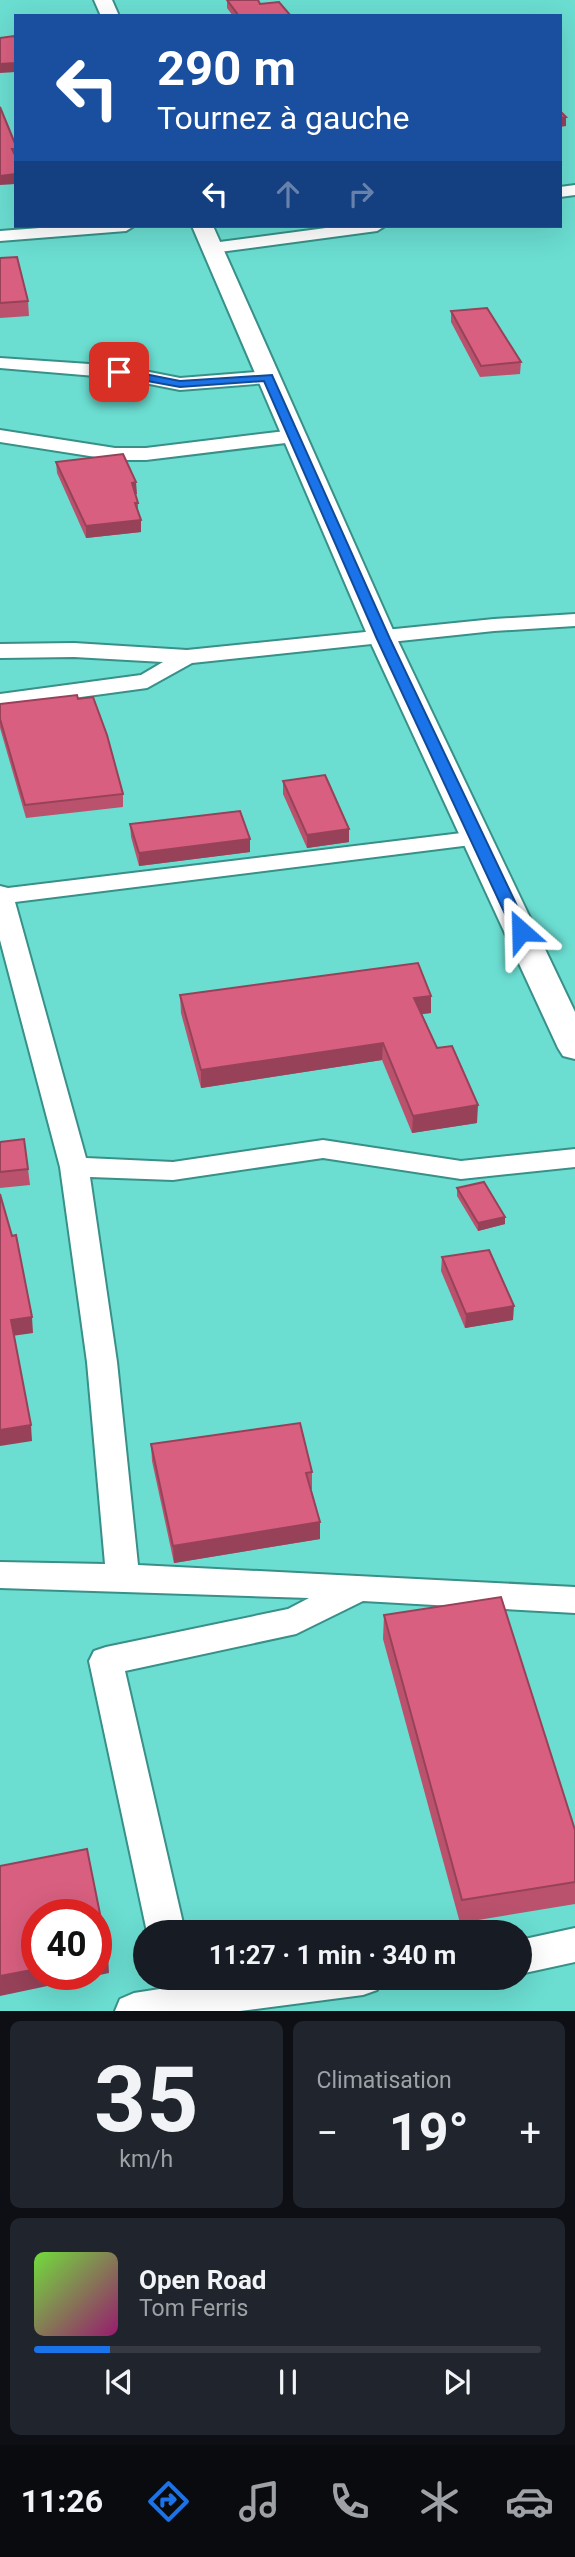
<!DOCTYPE html>
<html lang="fr">
<head>
<meta charset="utf-8">
<style>
  body { margin:0; font-family:Roboto,sans-serif; background:#20242c; color:#f1f3f6; height:100vh; display:flex; flex-direction:column; font-size:26px; white-space:nowrap }
  * { box-sizing:border-box; margin:0 }
  p { font-size:23px; color:#9ea1a6 }
  .icon { flex:none; width:38px; height:38px; fill:none; stroke:currentColor; stroke-width:2; stroke-linecap:round; stroke-linejoin:round }
  .map { position:relative; height:2011px; overflow:hidden }
  .drawer { display:flex; flex-direction:column; gap:10px; padding:10px; background:#0d0f14; flex:1 }
  .drawer>* { flex:none }
  .top-card { position:absolute; left:14px; top:14px; width:548px; height:214px; border-radius:0px; box-shadow:0 7px 28px #0002; background:#1a4fa0; color:#fff; overflow:hidden }
  .speed { position:absolute; left:21px; top:1899px; display:flex; gap:14px; font-size:35px; font-weight:700; text-align:center }
  .speed>* { display:grid; place-content:center; width:91px; height:91px; border-radius:50%; background:#171b24; box-shadow:0 7px 28px #0002; line-height:1 }
  .speed .limit { border:10px solid #d22; background:#fff; color:#111 }
  .pin { position:absolute; display:grid; place-items:center; width:60px; height:60px; color:#fff; margin:-30px; border-radius:14px; box-shadow:0 4px 10px #0006 }
  .me { position:absolute; width:77px; margin:-38px; rotate:335deg; stroke-linejoin:round; filter:drop-shadow(0 0 5px #0008) }
  .turn { display:flex; align-items:center; gap:24px; height:147px; padding:0 28px; font-size:32px }
  .turn .icon { width:91px; height:91px; stroke-width:2.5 }
  .turn b { display:block; font-size:49px; line-height:60px }
  .lanes { display:flex; align-items:center; height:66px; padding:0 28px; background:#0003; justify-content:center; gap:35px; direction:ltr }
  .lanes .off { opacity:.35 }
  .big { font-size:52px; font-weight:700; line-height:1.1 }
  .drawer .widget { flex:1; display:flex; flex-direction:column; justify-content:center; gap:10px; min-width:0; padding:0 24px; border-radius:10px; background:#20242c }
  .drawer .dial { align-items:center; gap:0 }
  .dial b { font-size:91px; line-height:1 }
  .song { display:flex; align-items:center; gap:21px }
  .cover { width:84px; height:84px; border-radius:10px; background:linear-gradient(135deg,hsl(100 70% 55%),hsl(320 70% 35%)) }
  .played { height:7px; border-radius:4px; background:linear-gradient(90deg,#1a73e8 15%,#363941 15%) }
  .keys { display:flex; justify-content:space-around; direction:ltr }
  .heat { display:flex; justify-content:space-between; align-items:center; font-size:38px; direction:ltr }
  .drawer .tiles { flex:1; display:grid; gap:10px; grid-template-columns:1fr 1fr }
  .widget:last-child { grid-column:span 2 }
  .trip { position:absolute; left:133px; top:1920px; width:399px; height:70px; border-radius:35px; background:#171b24; box-shadow:0 7px 28px #0002; font-weight:700; line-height:70px; text-align:center }
  .tab-bar { display:flex; height:112px; justify-content:space-around; align-items:center; background:#090b0e; color:#9ea1a6 }
  .tab-bar .icon { width:49px; height:49px }
  .tab-bar .active { color:#1a73e8 }
  .tab-bar b { font-size:32px; color:#f1f3f6 }
  .map>svg:first-child { display:block }
  .lines { fill:none; stroke-linecap:round; stroke-linejoin:round }
  .minor-casing { stroke:#389088; stroke-width:4 }
  .tertiary-casing { stroke:#389088; stroke-width:4 }
  .minor { fill:#fff; fill-rule:evenodd }
  .tertiary { fill:#fff; fill-rule:evenodd }
  .wall { fill:#ba526d }
  .shaded-wall { fill:#974259 }
  .building { fill:#d85f7f; stroke:#974259; stroke-width:2 }
  .route { fill:#1a73e8; stroke:#114b97; stroke-width:2 }
</style>
</head>
<body>
<div class="map">
<svg width="575" height="2011" viewBox="0 0 575 2011">
  <rect width="100%" height="100%" fill="#6bddd1"/>
  <g class="lines">
    <g class="minor-casing">
      <g id="minor">
        <path d="M575,185V195L560,197V187Z"/>
        <path d="M66,226H134L126,231L0,241V231Z"/>
        <path d="M341,226H385L377,231L212,253L204,248L212,243Z"/>
        <path d="M0,358L119,366L180,378L268,371L277,377L268,383L180,390L119,378L0,368Z"/>
        <path d="M0,430L115,448H146L294,430L304,436L294,442L146,460H115L0,442Z"/>
        <path d="M575,614V626L494,631L192,663L147,688L0,708V694L141,675L163,662L74,657L0,658V644L74,643L187,650L494,619Z"/>
        <path d="M478,831L487,833L490,838L487,843L15,902L86,1158L173,1162L323,1140L461,1161L575,1149V1167L461,1179L323,1158L173,1180L90,1177L117,1362L138,1565L575,1587V1613L363,1601L296,1634L125,1671L185,1932H147L89,1661L94,1651L106,1647L288,1609L309,1598L0,1588V1562L105,1564L87,1362L60,1167L0,940V886L8,888Z"/>
        <path d="M575,1928V1962L520,1974V1940Z"/>
        <path d="M231,1978H382L377,1990L363,1995L240,2011H115L120,1999L134,1993Z"/>
      </g>
    </g>
    <g class="tertiary-casing">
      <g id="tertiary">
        <path d="M94,0H112L119,16H101Z"/>
        <path d="M192,226H213L397,639L575,1012V1059L563,1056L558,1048L369,639Z"/>
      </g>
    </g>
    <use href="#minor" class="minor"/>
    <use href="#tertiary" class="tertiary"/>
  </g>
  <g class="wall">
    <path d="M227,0L260,4L291,16H233L227,8Z"/>
    <path d="M0,258L28,301L29,316L0,318Z"/>
    <path d="M451,311L521,362L520,374L480,377L451,322Z"/>
    <path d="M56,462L137,494H135L138,503V512L141,520V532L86,538L57,473Z"/>
    <path d="M0,704L123,794V807L26,818L0,728Z"/>
    <path d="M283,781L349,829V842L307,848L283,794Z"/>
    <path d="M130,824L250,839V852L139,866L131,837Z"/>
    <path d="M180,995L431,1013L422,1014L437,1048L477,1123L412,1133L382,1060L201,1088L181,1013Z"/>
    <path d="M0,1142L28,1169L30,1185L0,1188Z"/>
    <path d="M457,1188L505,1224L478,1231L457,1196Z"/>
    <path d="M442,1257L513,1320L465,1328L441,1271Z"/>
    <path d="M151,1444L312,1472V1489H311L320,1522V1539L174,1563L152,1461Z"/>
    <path d="M384,1615L575,1830V1904L460,1923L383,1639Z"/>
  </g>
  <g class="shaded-wall">
    <path d="M16,63V72L0,73V64Z"/>
    <path d="M566,117V126L560,127V118Z"/>
    <path d="M16,174V184L0,185V176Z"/>
    <path d="M136,482L137,494L132,495V483Z"/>
    <path d="M141,520V532L86,538V526Z"/>
    <path d="M349,829V842L307,848V835Z"/>
    <path d="M250,839V852L139,866V853Z"/>
    <path d="M431,996V1013L413,1015L414,998Z"/>
    <path d="M383,1043L382,1060L201,1088V1070Z"/>
    <path d="M478,1105L477,1123L412,1133L413,1116Z"/>
    <path d="M505,1217V1224L478,1231V1223Z"/>
    <path d="M514,1306L513,1320L465,1328L466,1314Z"/>
    <path d="M32,1317L33,1333L12,1336L11,1320Z"/>
    <path d="M31,1425L32,1441L0,1446V1430Z"/>
    <path d="M320,1522V1539L174,1563L173,1546Z"/>
    <path d="M108,1954L109,1973L0,1996V1976L37,1969V1974H96V1956Z"/>
  </g>
  <g class="building">
    <path d="M227,0H258L260,4L279,2L291,16H239Z"/>
    <path d="M14,36L16,40V63L0,64V38Z"/>
    <path d="M0,107L16,146V149H12L16,157V174L0,176Z"/>
    <path d="M560,111L566,117L560,118Z"/>
    <path d="M17,257L28,301L0,303V258Z"/>
    <path d="M487,308L521,362L481,366L451,311Z"/>
    <path d="M123,454L136,482L132,483L138,503H135L141,520L86,526L56,462Z"/>
    <path d="M77,695L78,699L93,697L107,735L123,794L25,805L0,719V704Z"/>
    <path d="M325,775L349,829L307,835L283,781Z"/>
    <path d="M240,811L250,839L139,853L130,824Z"/>
    <path d="M418,963L431,996L414,998L437,1048L452,1046L478,1105L413,1116L383,1043L201,1070L180,995Z"/>
    <path d="M24,1139L28,1169L0,1172V1142Z"/>
    <path d="M484,1182L505,1217L478,1223L457,1188Z"/>
    <path d="M0,1194L12,1236L16,1235L32,1317L11,1320L31,1425L0,1430Z"/>
    <path d="M489,1250L514,1306L466,1314L442,1257Z"/>
    <path d="M300,1423L312,1472L306,1473L320,1522L173,1546L151,1444Z"/>
    <path d="M501,1597L575,1830V1882L462,1900L384,1615Z"/>
    <path d="M87,1849L108,1954L96,1956V1914H37V1969L0,1976V1866Z"/>
  </g>
  <path class="route" d="M119,369L180,381L272,375L390,639L529,931L526,934L521,936L513,931L377,639L264,381L180,387L115,375L114,372Z"/>
</svg>
<div class="speed"><div class="limit">40</div></div>
<div class="pin" style="left:119px;top:372px;background:#d93025"><svg class="icon" aria-label="arrive" viewBox="0 0 24 24"><path d="M6 21V4h12l-3 4 3 4H6"/></svg></div>
<svg class="me" style="left:521px;top:931px" viewBox="-20 -20 40 40"><path d="M0-17L14 15 0 8-14 15z" fill="#1a73e8" stroke="#fff" stroke-width="4"/></svg>
<div class="trip">11:27 · 1 min · 340 m</div>
<div class="top-card">
<div class="turn"><svg class="icon" aria-label="left" viewBox="0 0 24 24"><path d="M17 20v-9H6M10 6l-5 5 5 5"/></svg><div><b>290 m</b>Tournez à gauche</div></div>
<div class="lanes"><svg class="icon" aria-label="left" viewBox="0 0 24 24"><path d="M17 20v-9H6M10 6l-5 5 5 5"/></svg><svg class="icon off" aria-label="ahead" viewBox="0 0 24 24"><path d="M12 20V5M6 11l6-6 6 6"/></svg><svg class="icon off" aria-label="right" viewBox="0 0 24 24"><path d="M7 20v-9h11M14 6l5 5-5 5"/></svg></div>
</div>
</div>
<section class="drawer">
<div class="tiles">
<div class="widget dial"><b>35</b><p>km/h</p></div>
<div class="widget"><p>Climatisation</p>
<div class="heat"><a>−</a><b class="big">19°</b><a>+</a></div>
</div>
<div class="widget">
<div class="song"><i class="cover"></i><div><b>Open Road</b><p>Tom Ferris</p></div></div>
<div class="played"></div>
<div class="keys"><svg class="icon" aria-label="previous" viewBox="0 0 24 24"><path d="M18 5L8 12l10 7zM5 5v14"/></svg><svg class="icon" aria-label="pause" viewBox="0 0 24 24"><path d="M8 5v14M16 5v14"/></svg><svg class="icon" aria-label="next" viewBox="0 0 24 24"><path d="M6 5l10 7-10 7zM19 5v14"/></svg></div>
</div>
</div>
</section>
<nav class="tab-bar">
<b>11:26</b>
<svg class="icon active" aria-label="directions" viewBox="0 0 24 24"><path d="M12 3l9 9-9 9-9-9zM9 14v-3h6M13 9l2 2-2 2"/></svg>
<svg class="icon" aria-label="music" viewBox="0 0 24 24"><path d="M9 18V5l10-2v13"/><circle cx="6" cy="18" r="3"/><circle cx="16" cy="16" r="3"/></svg>
<svg class="icon" aria-label="phone" viewBox="0 0 24 24"><path d="M5 4h4l2 5-3 2q2 4 5 5l2-3 5 2v4C11 20 4 13 5 4z"/></svg>
<svg class="icon" aria-label="climate" viewBox="0 0 24 24"><path d="M12 3v18M4 7l16 10M4 17L20 7"/></svg>
<svg class="icon" aria-label="car" viewBox="0 0 24 24"><path d="M5 17H2v-5l4-1 3-4h7l3 4 3 1v5h-3M9 17h6M6 11h13"/><circle cx="7" cy="17" r="2"/><circle cx="17" cy="17" r="2"/></svg>
</nav>
</body>
</html>
